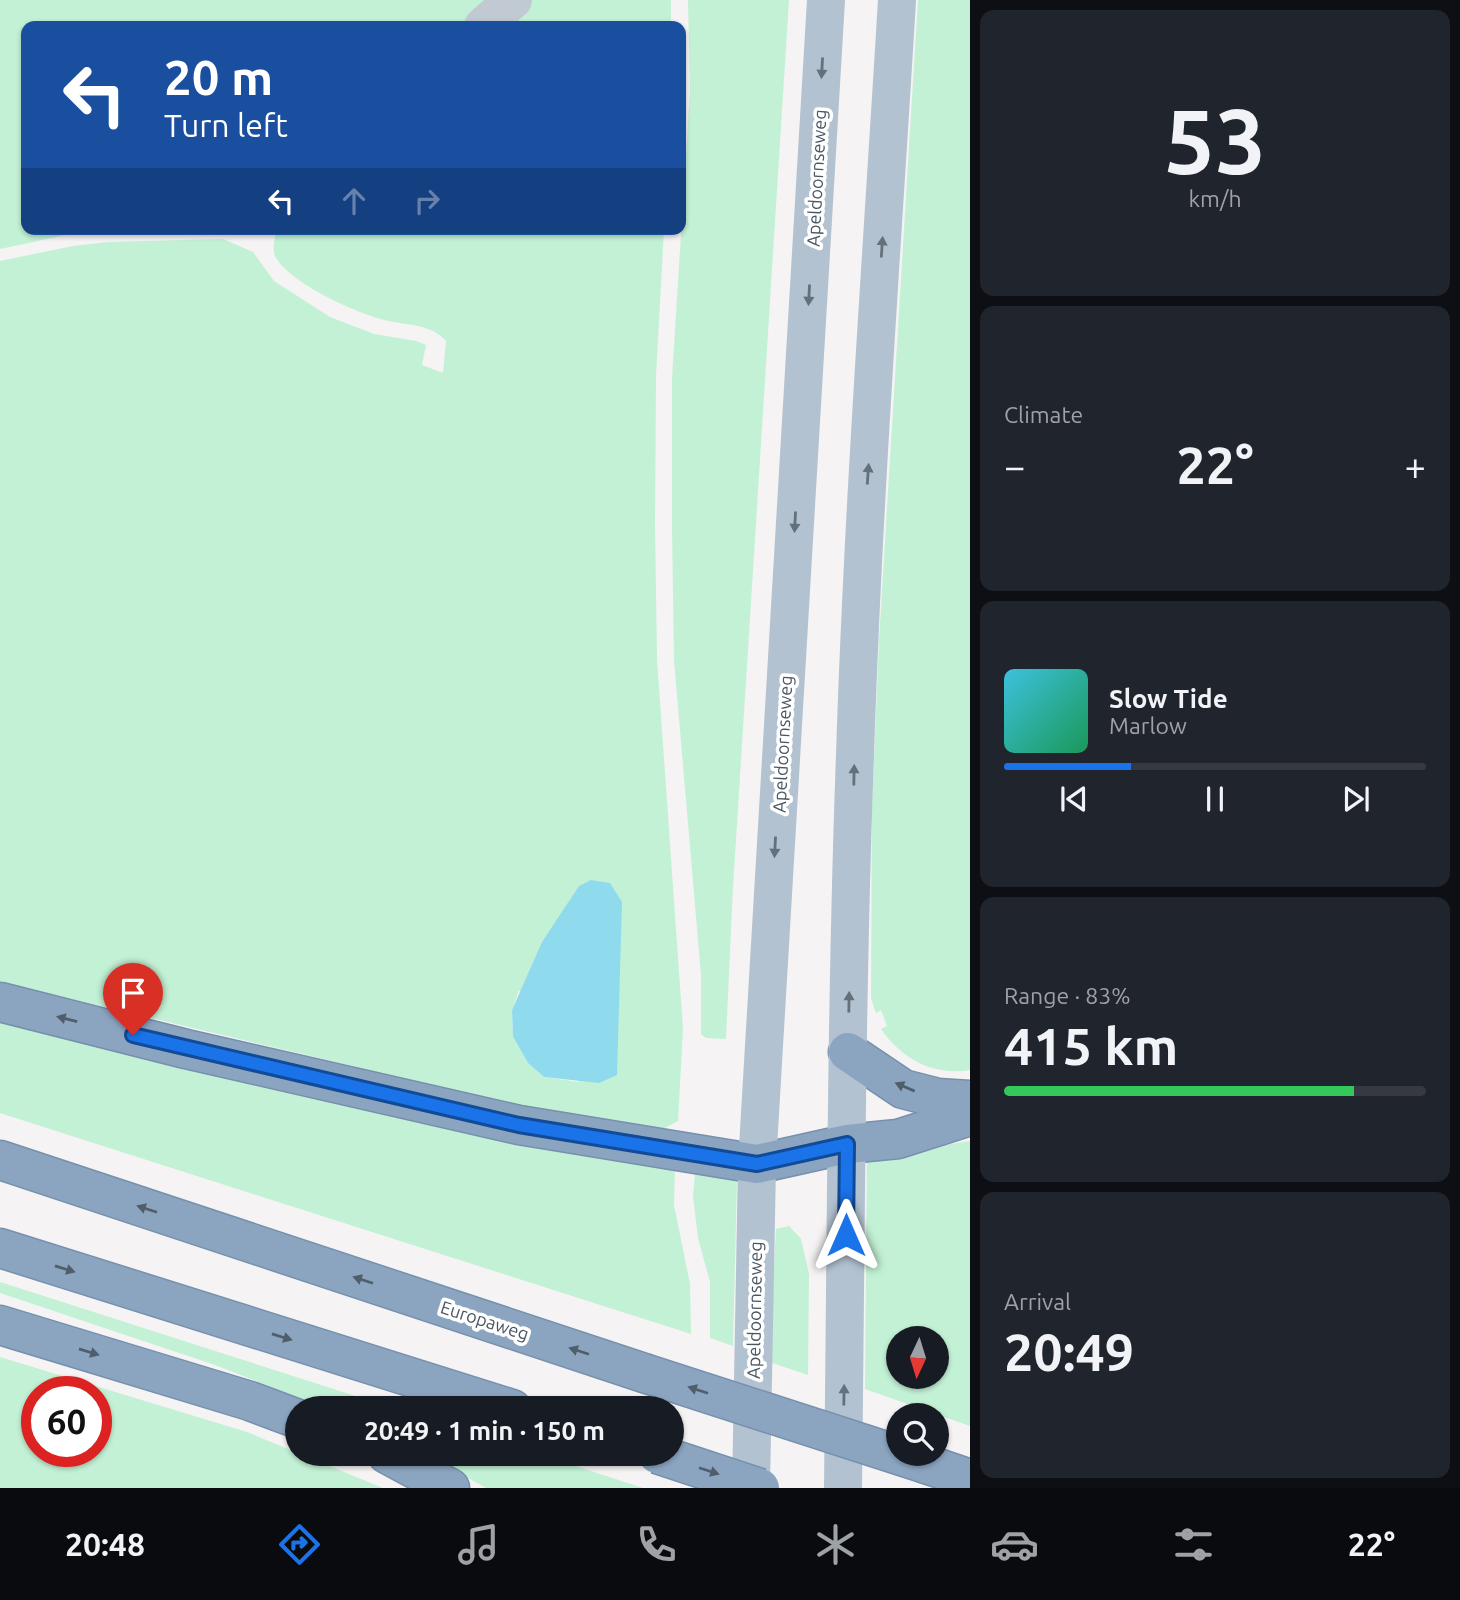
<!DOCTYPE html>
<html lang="en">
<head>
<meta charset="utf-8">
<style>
  body { margin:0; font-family:Ubuntu,sans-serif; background:#20242c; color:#f1f3f6; height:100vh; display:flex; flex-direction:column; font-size:26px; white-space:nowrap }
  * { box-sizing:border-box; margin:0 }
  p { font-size:23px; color:#9ea1a6 }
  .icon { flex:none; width:38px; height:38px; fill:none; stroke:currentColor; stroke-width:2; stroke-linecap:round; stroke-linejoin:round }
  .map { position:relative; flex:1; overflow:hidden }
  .panel { display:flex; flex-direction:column; gap:10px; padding:10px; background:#0d0f14; width:490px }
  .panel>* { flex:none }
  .top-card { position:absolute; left:21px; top:21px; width:665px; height:214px; border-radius:14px; box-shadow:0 2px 5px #0004; background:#1a4fa0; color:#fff; overflow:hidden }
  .needle { width:46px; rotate:184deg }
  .fabs { position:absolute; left:886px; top:1326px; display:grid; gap:14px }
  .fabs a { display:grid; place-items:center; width:63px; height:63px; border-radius:50%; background:#171b24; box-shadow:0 2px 5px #0004; font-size:35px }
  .speed { position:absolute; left:21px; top:1376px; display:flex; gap:14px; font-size:35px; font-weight:700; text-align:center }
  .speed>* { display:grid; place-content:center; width:91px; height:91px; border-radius:50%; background:#171b24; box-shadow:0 2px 5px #0004; line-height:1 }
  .speed .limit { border:10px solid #d22; background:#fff; color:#111 }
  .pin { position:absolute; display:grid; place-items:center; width:60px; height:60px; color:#fff; margin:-72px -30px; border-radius:50% 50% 50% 0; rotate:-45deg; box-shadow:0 0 7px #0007 }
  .pin .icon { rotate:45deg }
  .me { position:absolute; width:77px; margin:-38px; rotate:0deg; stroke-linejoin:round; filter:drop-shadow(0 0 5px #0008) }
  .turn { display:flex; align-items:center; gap:24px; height:147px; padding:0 28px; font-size:32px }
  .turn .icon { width:91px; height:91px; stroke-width:2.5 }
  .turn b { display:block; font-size:49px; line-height:60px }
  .lanes { display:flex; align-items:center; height:66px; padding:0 28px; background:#0003; justify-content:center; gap:35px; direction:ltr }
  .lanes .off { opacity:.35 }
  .big { font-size:52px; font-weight:700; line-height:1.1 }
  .panel .tile { flex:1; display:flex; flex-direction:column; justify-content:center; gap:10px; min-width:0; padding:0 24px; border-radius:14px; background:#20242c }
  .panel .dial { align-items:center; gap:0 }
  .dial b { font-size:91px; line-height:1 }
  .song { display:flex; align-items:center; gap:21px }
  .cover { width:84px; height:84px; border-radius:10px; background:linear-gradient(135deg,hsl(190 70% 55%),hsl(150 70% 35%)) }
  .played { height:7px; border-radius:4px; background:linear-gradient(90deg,#1a73e8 30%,#363941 30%) }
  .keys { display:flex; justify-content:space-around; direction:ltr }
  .heat { display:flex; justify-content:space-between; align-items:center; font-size:38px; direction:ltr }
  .charge { height:10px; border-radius:5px; background:linear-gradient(90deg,#34c759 83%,#363941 0) }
  .trip { position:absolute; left:285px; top:1396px; width:399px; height:70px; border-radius:35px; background:#171b24; box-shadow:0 2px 5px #0004; font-weight:700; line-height:70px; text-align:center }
  .tabs { display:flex; height:112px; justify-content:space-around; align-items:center; background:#090b0e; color:#9ea1a6 }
  .tabs .icon { width:49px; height:49px }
  .tabs .selected { color:#1a73e8 }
  .tabs b { font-size:32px; color:#f1f3f6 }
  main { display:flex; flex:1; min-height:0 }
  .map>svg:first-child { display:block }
  .green { fill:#c3f1d5; fill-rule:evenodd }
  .water { fill:#90daee }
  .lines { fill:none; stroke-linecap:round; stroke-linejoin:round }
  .highway-casing { stroke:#7690ad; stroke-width:41 }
  .minor { stroke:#c1cad2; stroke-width:38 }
  .major { stroke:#b3c2d1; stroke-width:38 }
  .highway { stroke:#8ba5c1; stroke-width:38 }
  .highway-bridge-casing { stroke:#7690ad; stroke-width:41; stroke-linecap:butt }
  .highway-bridge { stroke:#8ba5c1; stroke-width:38 }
  .oneway { fill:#64717d }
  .oneway2 { fill:#505e6b }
  .route-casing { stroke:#114b97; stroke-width:18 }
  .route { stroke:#1a73e8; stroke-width:12 }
  .labels { text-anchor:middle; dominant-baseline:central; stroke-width:7; stroke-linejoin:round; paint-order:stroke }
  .street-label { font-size:18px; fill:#4a5661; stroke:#fff }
</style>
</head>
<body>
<main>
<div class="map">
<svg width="970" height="1488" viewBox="0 0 970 1488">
  <rect width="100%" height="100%" fill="#f5f3f3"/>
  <g class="green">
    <path d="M0,0H502L471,26H26V229H159L75,233L0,249Z"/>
    <path d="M523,0H671V26H494Z"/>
    <path d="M688,0H789L733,887L726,1039L706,1038L701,1034V975L674,660L672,527V378L690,90Z"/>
    <path d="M918,0H970V1070C933,1076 902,1059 881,1029L887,1026L881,1010L876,1013L871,998L872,808L879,640Z"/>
    <path d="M277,229H664L656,376L655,526L657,659L683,1029L678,1121L653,1134L412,1092L357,1067L0,982V261L73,246L108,242L223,239L253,252L274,281L330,317L374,334L416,341L426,345L422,365L443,373L446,341C429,322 404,326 381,319C354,312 288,282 275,256C272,248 275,237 277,229ZM519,990L579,1082L544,1077L528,1063L513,1038L512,1010Z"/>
    <path d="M0,1022L675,1167L674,1205L690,1284L691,1334L0,1113Z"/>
    <path d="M970,1141V1426L865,1389L867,1157ZM898,1339H936V1377H898Z"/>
    <path d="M695,1173L737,1180L733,1346L710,1338V1282L698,1238L693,1197Z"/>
    <path d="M789,1226L801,1239L809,1274L808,1375L769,1362L776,1229Z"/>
    <path d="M0,1282L396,1409H327L215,1365L0,1293Z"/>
    <path d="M0,1357L247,1432L383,1488H0ZM37,1391H96V1451H37Z"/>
    <path d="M426,1454H539L643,1488H486Z"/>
  </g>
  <path class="water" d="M591,880L610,883L622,902L617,1075L599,1083L544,1077L528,1063L513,1037L512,1010L542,942L579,886Z"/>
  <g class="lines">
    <g class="highway-casing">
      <g id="highway">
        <path d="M0,1002L186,1049L519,1125L757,1164L847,1144L898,1139L970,1116"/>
        <path d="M848,1052L903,1089L938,1098L970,1100"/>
        <path d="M0,1160L644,1373"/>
        <path d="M0,1248L512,1409"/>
        <path d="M0,1325L250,1401L298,1419"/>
        <path d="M387,1454L450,1488"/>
        <path d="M926,1464L970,1479"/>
      </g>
    </g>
    <path class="minor" d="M483,26L513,0"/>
    <g class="major">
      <path d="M751,1488L757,1164L826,0"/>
      <path d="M843,1488C846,1244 846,999 855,755C863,503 882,251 897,0"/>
    </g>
    <use href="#highway" class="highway"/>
    <g class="highway-bridge-casing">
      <g id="highway-bridge">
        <path d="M644,1373L926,1464"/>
        <path d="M657,1454L760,1488"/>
      </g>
    </g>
    <use href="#highway-bridge" class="highway-bridge"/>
  </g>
  <defs><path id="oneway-solid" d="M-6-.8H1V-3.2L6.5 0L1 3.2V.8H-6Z" transform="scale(1.75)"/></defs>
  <g class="oneway">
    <use href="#oneway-solid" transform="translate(822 68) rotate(93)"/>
    <use href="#oneway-solid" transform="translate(882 247) rotate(-86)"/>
    <use href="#oneway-solid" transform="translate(809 295) rotate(93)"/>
    <use href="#oneway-solid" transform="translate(868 474) rotate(-86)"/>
    <use href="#oneway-solid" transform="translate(795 522) rotate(93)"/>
    <use href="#oneway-solid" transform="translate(854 775) rotate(-89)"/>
    <use href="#oneway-solid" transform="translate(775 847) rotate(93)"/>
    <use href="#oneway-solid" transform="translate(849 1002) rotate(-89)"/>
    <use href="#oneway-solid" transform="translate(844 1395) rotate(-89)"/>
  </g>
  <g class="oneway2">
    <use href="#oneway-solid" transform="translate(67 1019) rotate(-166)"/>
    <use href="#oneway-solid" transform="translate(905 1087) rotate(-157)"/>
    <use href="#oneway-solid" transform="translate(147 1209) rotate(-162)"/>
    <use href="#oneway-solid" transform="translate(65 1269) rotate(17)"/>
    <use href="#oneway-solid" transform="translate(363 1280) rotate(-162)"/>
    <use href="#oneway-solid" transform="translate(282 1337) rotate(17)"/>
    <use href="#oneway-solid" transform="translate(579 1351) rotate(-162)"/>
    <use href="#oneway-solid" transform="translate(89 1352) rotate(17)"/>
    <use href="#oneway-solid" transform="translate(698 1390) rotate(-162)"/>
    <use href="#oneway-solid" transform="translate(709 1471) rotate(18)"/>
  </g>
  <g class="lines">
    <g class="route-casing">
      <path id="route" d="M133,1035L519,1125L757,1164L847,1144L846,1235"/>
    </g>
    <use href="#route" class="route"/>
  </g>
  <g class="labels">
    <g class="street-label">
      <text transform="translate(816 178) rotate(-87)">Apeldoornseweg</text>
      <text transform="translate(782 744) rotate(-87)">Apeldoornseweg</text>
      <text transform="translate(754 1310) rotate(-89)">Apeldoornseweg</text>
      <text transform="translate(485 1320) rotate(18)">Europaweg</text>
    </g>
  </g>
</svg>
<div class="fabs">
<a><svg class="needle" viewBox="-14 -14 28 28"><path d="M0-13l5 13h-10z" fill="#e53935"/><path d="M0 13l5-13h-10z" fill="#9ea1a6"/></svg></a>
<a><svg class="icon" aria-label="search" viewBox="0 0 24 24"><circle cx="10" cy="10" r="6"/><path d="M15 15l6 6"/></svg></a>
</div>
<div class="speed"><div class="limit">60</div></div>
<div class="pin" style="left:133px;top:1035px;background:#d93025"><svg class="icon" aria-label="arrive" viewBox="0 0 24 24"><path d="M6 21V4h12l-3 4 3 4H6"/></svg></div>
<svg class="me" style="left:846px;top:1235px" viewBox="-20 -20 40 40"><path d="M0-17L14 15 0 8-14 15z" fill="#1a73e8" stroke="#fff" stroke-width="4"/></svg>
<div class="trip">20:49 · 1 min · 150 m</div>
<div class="top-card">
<div class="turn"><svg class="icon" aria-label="left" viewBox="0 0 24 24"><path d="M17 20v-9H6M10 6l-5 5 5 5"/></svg><div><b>20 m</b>Turn left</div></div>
<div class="lanes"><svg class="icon" aria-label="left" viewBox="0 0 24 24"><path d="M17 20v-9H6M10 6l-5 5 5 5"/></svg><svg class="icon off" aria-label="ahead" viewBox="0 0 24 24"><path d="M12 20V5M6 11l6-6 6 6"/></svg><svg class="icon off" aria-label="right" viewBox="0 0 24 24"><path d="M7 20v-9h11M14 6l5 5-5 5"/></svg></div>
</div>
</div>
<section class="panel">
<div class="tile dial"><b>53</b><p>km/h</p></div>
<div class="tile"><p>Climate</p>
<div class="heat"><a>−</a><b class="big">22°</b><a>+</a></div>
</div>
<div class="tile">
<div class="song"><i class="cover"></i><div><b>Slow Tide</b><p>Marlow</p></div></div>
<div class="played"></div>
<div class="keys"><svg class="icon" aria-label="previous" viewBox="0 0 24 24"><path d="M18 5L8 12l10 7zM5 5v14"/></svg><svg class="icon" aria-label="pause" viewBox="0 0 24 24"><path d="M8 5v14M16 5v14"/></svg><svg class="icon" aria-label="next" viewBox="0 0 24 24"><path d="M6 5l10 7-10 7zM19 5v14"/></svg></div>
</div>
<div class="tile"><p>Range · 83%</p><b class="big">415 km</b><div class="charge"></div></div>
<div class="tile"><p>Arrival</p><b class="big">20:49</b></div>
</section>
</main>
<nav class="tabs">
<b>20:48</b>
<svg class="icon selected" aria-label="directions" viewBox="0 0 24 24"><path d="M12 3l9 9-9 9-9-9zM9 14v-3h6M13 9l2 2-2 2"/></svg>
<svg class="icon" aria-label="music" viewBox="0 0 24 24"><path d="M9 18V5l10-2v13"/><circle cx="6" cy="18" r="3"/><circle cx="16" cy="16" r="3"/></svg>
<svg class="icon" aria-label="phone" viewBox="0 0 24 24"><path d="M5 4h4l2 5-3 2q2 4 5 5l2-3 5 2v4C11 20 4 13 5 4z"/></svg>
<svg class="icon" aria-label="climate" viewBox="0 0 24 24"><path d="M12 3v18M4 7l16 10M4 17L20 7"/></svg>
<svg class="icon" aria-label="car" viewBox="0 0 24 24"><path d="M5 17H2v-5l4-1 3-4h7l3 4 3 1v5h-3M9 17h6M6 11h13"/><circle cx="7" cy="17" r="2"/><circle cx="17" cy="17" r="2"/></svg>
<svg class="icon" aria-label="filters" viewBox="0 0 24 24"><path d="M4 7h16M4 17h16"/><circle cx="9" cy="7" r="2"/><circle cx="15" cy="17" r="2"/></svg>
<b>22°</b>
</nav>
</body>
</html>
